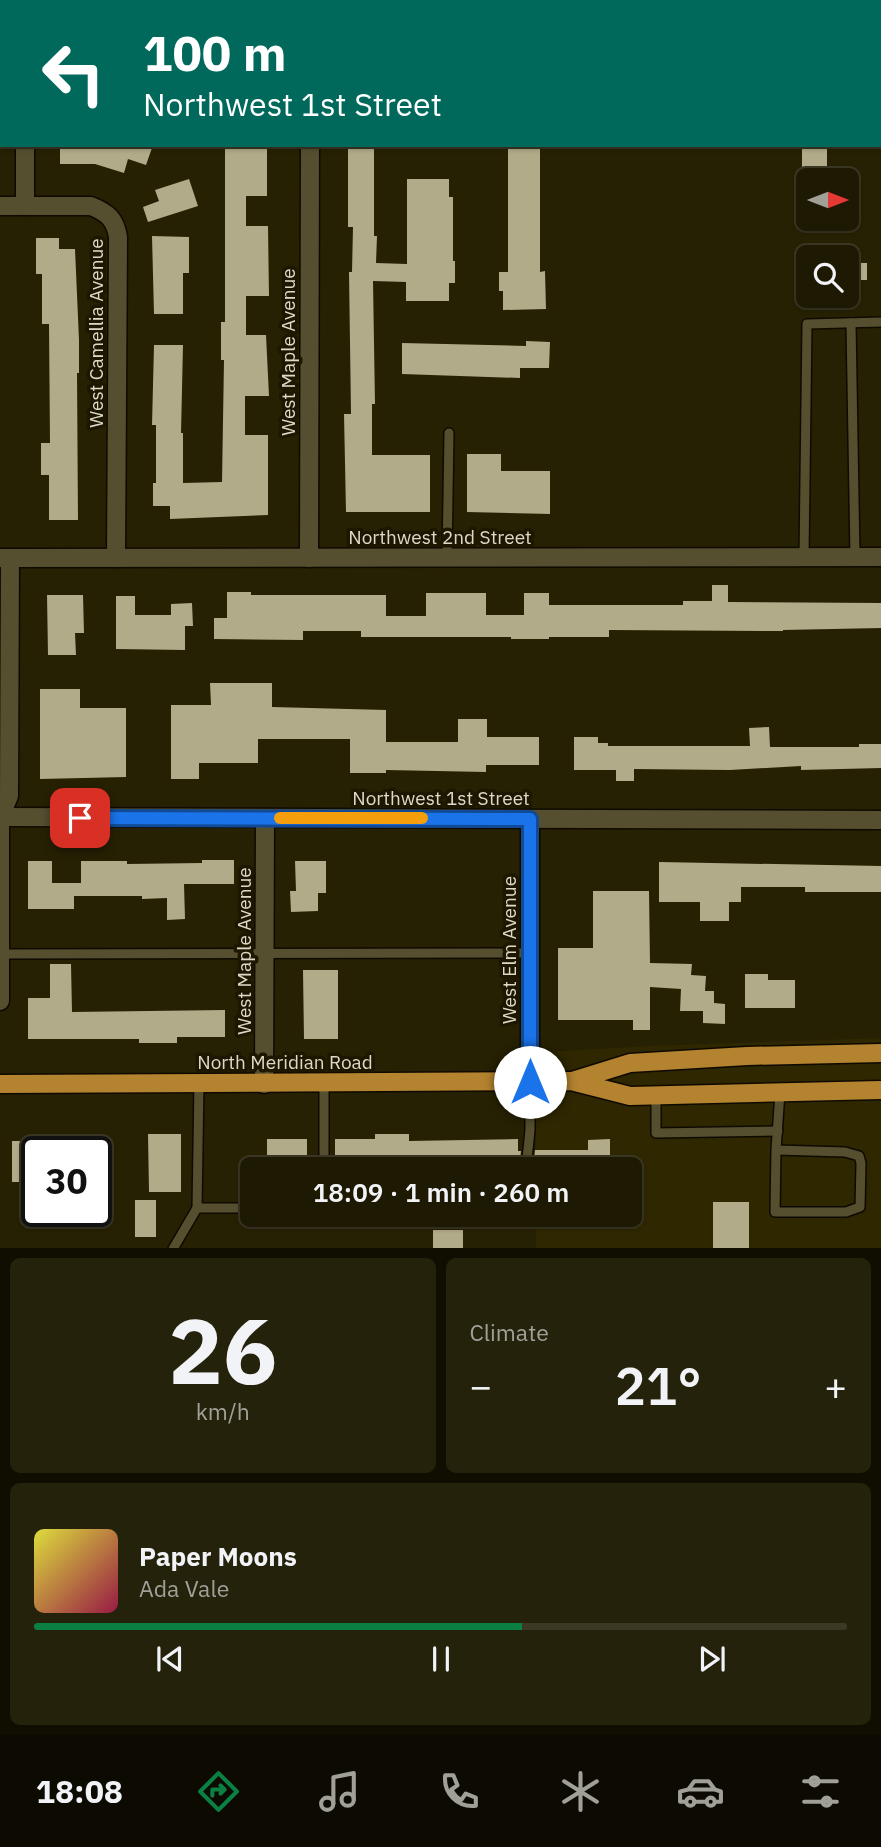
<!DOCTYPE html>
<html lang="en">
<head>
<meta charset="utf-8">
<style>
  body { margin:0; font-family:"IBM Plex Sans",sans-serif; background:#25220c; color:#f1f3f6; height:100vh; display:flex; flex-direction:column; font-size:26px; white-space:nowrap }
  * { box-sizing:border-box; margin:0 }
  p { font-size:23px; color:#a0a099 }
  .icon { flex:none; width:38px; height:38px; fill:none; stroke:currentColor; stroke-width:2; stroke-linecap:round; stroke-linejoin:round }
  .map { position:relative; height:1248px; overflow:hidden }
  .side { display:flex; flex-direction:column; gap:10px; padding:10px; background:#100e01; flex:1 }
  .side>* { flex:none }
  .banner { position:absolute; left:0px; top:0px; width:882px; height:147px; box-shadow:0 2px 5px #0004,0 0 0 2px #3b3824; background:#00695c; color:#fff; overflow:hidden }
  .needle { width:46px; rotate:90deg }
  .fabs { position:absolute; left:796px; top:168px; display:grid; gap:14px }
  .fabs a { display:grid; place-items:center; width:63px; height:63px; border-radius:10px; background:#1d1902; box-shadow:0 2px 5px #0004,0 0 0 2px #3b3824; font-size:35px }
  .speed { position:absolute; left:21px; top:1136px; display:flex; gap:14px; font-size:35px; font-weight:700; text-align:center }
  .speed>* { display:grid; place-content:center; width:91px; height:91px; border-radius:50%; background:#1d1902; box-shadow:0 2px 5px #0004,0 0 0 2px #3b3824; line-height:1 }
  .speed .limit { border:4px solid #111; border-radius:10px; background:#fff; color:#111 }
  .pin { position:absolute; display:grid; place-items:center; width:60px; height:60px; color:#fff; margin:-30px; border-radius:14px; box-shadow:0 4px 10px #0006 }
  .me { position:absolute; width:77px; margin:-38px; rotate:0deg; stroke-linejoin:round; filter:drop-shadow(0 0 5px #0008) }
  .turn { display:flex; align-items:center; gap:24px; height:147px; padding:0 28px; font-size:32px }
  .turn .icon { width:91px; height:91px; stroke-width:2.5 }
  .turn b { display:block; font-size:49px; line-height:60px }
  .big { font-size:52px; font-weight:600; line-height:1.1 }
  .side .card { flex:1; display:flex; flex-direction:column; justify-content:center; gap:10px; min-width:0; padding:0 24px; border-radius:10px; background:#25220c }
  .side .dial { align-items:center; gap:0 }
  .dial b { font-size:91px; line-height:1 }
  .song { display:flex; align-items:center; gap:21px }
  .cover { width:84px; height:84px; border-radius:10px; background:linear-gradient(135deg,hsl(60 70% 55%),hsl(340 70% 35%)) }
  .played { height:7px; border-radius:4px; background:linear-gradient(90deg,#0b8043 60%,#3b3824 60%) }
  .keys { display:flex; justify-content:space-around; direction:ltr }
  .heat { display:flex; justify-content:space-between; align-items:center; font-size:38px; direction:ltr }
  .side .tiles { flex:1; display:grid; gap:10px; grid-template-columns:1fr 1fr }
  .card:last-child { grid-column:span 2 }
  .trip { position:absolute; left:240px; top:1157px; width:402px; height:70px; border-radius:10px; background:#1d1902; box-shadow:0 2px 5px #0004,0 0 0 2px #3b3824; font-weight:600; line-height:70px; text-align:center }
  .tabs { display:flex; height:112px; justify-content:space-around; align-items:center; background:#0c0a01; color:#a0a099 }
  .tabs .icon { width:49px; height:49px }
  .tabs .on { color:#0b8043 }
  .tabs b { font-size:32px; color:#f1f3f6 }
  .map>svg:first-child { display:block }
  .built { fill:#2e2700 }
  .building { fill:#b1ab89 }
  .lines { fill:none; stroke-linecap:round; stroke-linejoin:round }
  .service-casing { stroke:#0f0a00; stroke-width:12 }
  .minor-casing { stroke:#0f0a00; stroke-width:21 }
  .primary-casing { stroke:#0f0a00; stroke-width:21 }
  .service { stroke:#554f30; stroke-width:9 }
  .minor { stroke:#554f30; stroke-width:18 }
  .primary { stroke:#b4832f; stroke-width:18 }
  .route-casing { stroke:#114b97; stroke-width:18 }
  .route { stroke:#1a73e8; stroke-width:12 }
  .slow { stroke:#f59e0b; stroke-width:12 }
  .labels { text-anchor:middle; dominant-baseline:central; stroke-width:7; stroke-linejoin:round; paint-order:stroke }
  .street-label { font-size:19px; fill:#ddd9c8; stroke:#1d1700 }
</style>
</head>
<body>
<div class="map">
<svg width="881" height="1249" viewBox="0 0 881 1249">
  <rect width="100%" height="100%" fill="#272103"/>
  <path class="built" d="M881,1038V1248H536V1215L630,1214V1169H536V1113L531,1053L648,1046Z"/>
  <g class="building">
    <path d="M60,145H153L146,165L128,159L124,173L95,164H60Z"/>
    <path d="M225,145H267V196H246V226H268L269,296H246V335H266L269,396H245V435H268V515L170,519V506H153V483H156V425H152L154,345H183L181,433H183V483L222,482L224,360H221V322H225Z"/>
    <path d="M348,145H374V236H377L376,263L407,264V179H449V197H453V261H455V283H449V301H406V282L373,281L375,404H372V455H430V512H346L344,414H351L349,272H352L353,227H348Z"/>
    <rect x="802" y="145" width="25" height="35"/>
    <path d="M508,146H540V272L545,271L546,309L503,310V291H499V272H508Z"/>
    <path d="M189,179L198,206L148,222L143,207L159,201L155,190Z"/>
    <path d="M152,236L189,237V273H183V314H154Z"/>
    <path d="M36,238H59V249H75L79,340V373H77L78,520H49V475H41V443H50L49,324H42V274H36Z"/>
    <rect x="847" y="263" width="20" height="17"/>
    <path d="M526,341L550,342L549,368H520V378L402,374V343L526,346Z"/>
    <path d="M467,454H501V471H550V514L467,512Z"/>
    <path d="M712,585H728V602L881,603V628L783,630V631L609,630V637H549V639H511V637H361V631H303V640L214,639V618H227V592H251V595H386V616H426V593H486V615H524V593H549V605H683V601H712Z"/>
    <path d="M47,595H83L84,633H75L76,655H48Z"/>
    <path d="M116,596H135V615H171V604L192,603L193,626H185V650L116,649Z"/>
    <path d="M210,683H272V707L386,710V742H458V719H487V737H539V765H486V772L386,770V773H350V739H258V763H199V779H171V705H211Z"/>
    <path d="M40,689H80V708H126V777L40,779Z"/>
    <path d="M769,727L770,747H859V744H881V768L801,770V766L730,770L634,769V781H616V770H574V737H598V743H608V746H750L749,728Z"/>
    <path d="M202,860H234V884H184L185,919L167,920V898L142,899V896H74V909H28V861H52V883H81V861H127V864L202,863Z"/>
    <path d="M295,861H326V893H318V911L291,912L290,891H296Z"/>
    <path d="M659,862L881,866V892H805V887H741V902H729V921H700V902H659Z"/>
    <path d="M593,891H649L650,963L692,964L691,975L706,976L705,991H714V1003L725,1004V1024L703,1023V1011H680L681,989L650,987V1030H633V1020H558V948H593Z"/>
    <path d="M50,964H71L72,1012L225,1010V1037H177V1043H139V1039H28V998H50Z"/>
    <path d="M303,970H338V1039H304Z"/>
    <path d="M745,974H768V980H795V1008H745Z"/>
    <path d="M148,1134H181V1192H149Z"/>
    <path d="M375,1134H409V1141L518,1139V1151H521L519,1169H429V1166L335,1167V1139H375Z"/>
    <rect x="267" y="1139" width="40" height="30"/>
    <path d="M610,1139V1169H533L535,1150H588V1140Z"/>
    <rect x="12" y="1141" width="25" height="41"/>
    <rect x="135" y="1200" width="21" height="37"/>
    <rect x="713" y="1202" width="36" height="47"/>
    <rect x="433" y="1230" width="30" height="19"/>
  </g>
  <g class="lines">
    <g class="service-casing">
      <g id="service">
        <path d="M851,323L855,557"/>
        <path d="M804,557L807,324L881,322"/>
        <path d="M447,558L449,433"/>
        <path d="M0,954L530,953"/>
        <path d="M324,1084V1169"/>
        <path d="M656,1096V1133L778,1131"/>
        <path d="M776,1150L775,1212H846L860,1207L861,1163L859,1156L845,1152L776,1150L780,1092"/>
        <path d="M526,1169L530,1130V1082"/>
        <path d="M197,1208H252"/>
        <path d="M173,1249L197,1208L199,1083"/>
      </g>
    </g>
    <g class="minor-casing">
      <g id="minor">
        <path d="M309,0V2"/>
        <path d="M0,29H2"/>
        <path d="M0,206H91C108,213 115,219 118,237L116,558"/>
        <path d="M25,206V145"/>
        <path d="M0,558L881,557"/>
        <path d="M309,558L310,145"/>
        <path d="M0,817L881,820"/>
        <path d="M0,1001V817L9,796L10,558"/>
        <path d="M530,1082V819"/>
        <path d="M264,1084L265,818"/>
      </g>
    </g>
    <g class="primary-casing">
      <g id="primary">
        <path d="M572,1081L630,1063L747,1056L881,1053"/>
        <path d="M0,1084L571,1081L630,1096L881,1090"/>
      </g>
    </g>
    <use href="#service" class="service"/>
    <use href="#minor" class="minor"/>
    <use href="#primary" class="primary"/>
  </g>
  <g class="lines">
    <g class="route-casing">
      <path id="route" d="M80,818L530,819V1082"/>
    </g>
    <use href="#route" class="route"/>
    <path class="slow" d="M280,818H422"/>
  </g>
  <g class="labels">
    <g class="street-label">
      <text transform="translate(96 333) rotate(-90)">West Camellia Avenue</text>
      <text transform="translate(288 352) rotate(-90)">West Maple Avenue</text>
      <text x="440" y="537">Northwest 2nd Street</text>
      <text x="441" y="798">Northwest 1st Street</text>
      <text transform="translate(509 950) rotate(-90)">West Elm Avenue</text>
      <text transform="translate(244 951) rotate(-90)">West Maple Avenue</text>
      <text x="285" y="1062">North Meridian Road</text>
    </g>
  </g>
</svg>
<div class="fabs">
<a><svg class="needle" viewBox="-14 -14 28 28"><path d="M0-13l5 13h-10z" fill="#e53935"/><path d="M0 13l5-13h-10z" fill="#a0a099"/></svg></a>
<a><svg class="icon" aria-label="search" viewBox="0 0 24 24"><circle cx="10" cy="10" r="6"/><path d="M15 15l6 6"/></svg></a>
</div>
<div class="speed"><div class="limit">30</div></div>
<div class="pin" style="left:80px;top:818px;background:#d93025"><svg class="icon" aria-label="arrive" viewBox="0 0 24 24"><path d="M6 21V4h12l-3 4 3 4H6"/></svg></div>
<svg class="me" style="left:530px;top:1082px" viewBox="-20 -20 40 40"><circle r="19" fill="#fff"/><path d="M0-13L10 11 0 6-10 11z" fill="#1a73e8"/></svg>
<div class="trip">18:09 · 1 min · 260 m</div>
<div class="banner">
<div class="turn"><svg class="icon" aria-label="left" viewBox="0 0 24 24"><path d="M17 20v-9H6M10 6l-5 5 5 5"/></svg><div><b>100 m</b>Northwest 1st Street</div></div>
</div>
</div>
<section class="side">
<div class="tiles">
<div class="card dial"><b>26</b><p>km/h</p></div>
<div class="card"><p>Climate</p>
<div class="heat"><a>−</a><b class="big">21°</b><a>+</a></div>
</div>
<div class="card">
<div class="song"><i class="cover"></i><div><b>Paper Moons</b><p>Ada Vale</p></div></div>
<div class="played"></div>
<div class="keys"><svg class="icon" aria-label="previous" viewBox="0 0 24 24"><path d="M18 5L8 12l10 7zM5 5v14"/></svg><svg class="icon" aria-label="pause" viewBox="0 0 24 24"><path d="M8 5v14M16 5v14"/></svg><svg class="icon" aria-label="next" viewBox="0 0 24 24"><path d="M6 5l10 7-10 7zM19 5v14"/></svg></div>
</div>
</div>
</section>
<nav class="tabs">
<b>18:08</b>
<svg class="icon on" aria-label="directions" viewBox="0 0 24 24"><path d="M12 3l9 9-9 9-9-9zM9 14v-3h6M13 9l2 2-2 2"/></svg>
<svg class="icon" aria-label="music" viewBox="0 0 24 24"><path d="M9 18V5l10-2v13"/><circle cx="6" cy="18" r="3"/><circle cx="16" cy="16" r="3"/></svg>
<svg class="icon" aria-label="phone" viewBox="0 0 24 24"><path d="M5 4h4l2 5-3 2q2 4 5 5l2-3 5 2v4C11 20 4 13 5 4z"/></svg>
<svg class="icon" aria-label="climate" viewBox="0 0 24 24"><path d="M12 3v18M4 7l16 10M4 17L20 7"/></svg>
<svg class="icon" aria-label="car" viewBox="0 0 24 24"><path d="M5 17H2v-5l4-1 3-4h7l3 4 3 1v5h-3M9 17h6M6 11h13"/><circle cx="7" cy="17" r="2"/><circle cx="17" cy="17" r="2"/></svg>
<svg class="icon" aria-label="filters" viewBox="0 0 24 24"><path d="M4 7h16M4 17h16"/><circle cx="9" cy="7" r="2"/><circle cx="15" cy="17" r="2"/></svg>
</nav>
</body>
</html>
